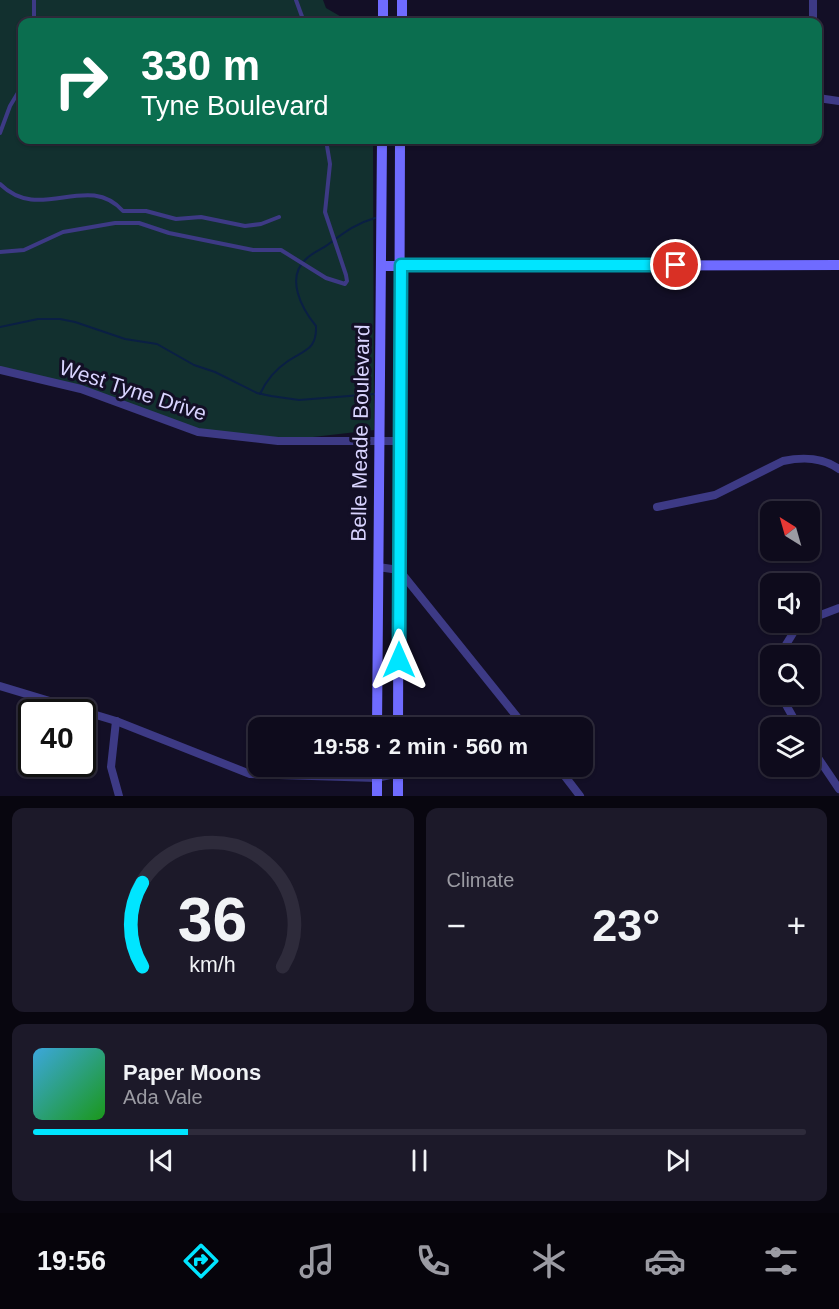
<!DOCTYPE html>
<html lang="en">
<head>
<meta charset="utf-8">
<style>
  body { margin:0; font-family:Arial,sans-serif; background:#1c1929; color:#f1f3f6; height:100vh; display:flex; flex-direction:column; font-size:22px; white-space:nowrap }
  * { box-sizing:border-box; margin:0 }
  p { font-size:20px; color:#9b9ba3 }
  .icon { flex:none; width:33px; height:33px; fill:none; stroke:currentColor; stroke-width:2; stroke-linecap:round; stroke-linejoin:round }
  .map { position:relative; height:796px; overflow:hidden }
  .panel { display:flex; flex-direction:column; gap:12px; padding:12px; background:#08060f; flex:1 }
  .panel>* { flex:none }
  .top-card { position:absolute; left:18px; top:18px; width:804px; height:126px; border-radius:12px; box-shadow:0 2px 4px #0004,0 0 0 2px #2e2b3b; background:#0b6e4f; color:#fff; overflow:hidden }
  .needle { width:39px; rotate:323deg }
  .controls { position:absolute; left:760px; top:501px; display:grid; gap:12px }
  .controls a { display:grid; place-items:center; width:60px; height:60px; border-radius:12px; background:#0e0b1c; box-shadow:0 2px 4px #0004,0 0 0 2px #2e2b3b; font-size:30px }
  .speed { position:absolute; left:18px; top:699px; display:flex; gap:12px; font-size:30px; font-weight:700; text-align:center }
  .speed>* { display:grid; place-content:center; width:78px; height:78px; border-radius:50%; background:#0e0b1c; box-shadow:0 2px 4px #0004,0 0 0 2px #2e2b3b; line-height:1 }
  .speed .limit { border:3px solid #111; border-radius:9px; background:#fff; color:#111 }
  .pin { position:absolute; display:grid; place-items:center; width:51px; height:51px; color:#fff; margin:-26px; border:3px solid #fff; border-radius:50%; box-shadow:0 2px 6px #0007 }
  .me { position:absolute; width:66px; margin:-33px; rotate:0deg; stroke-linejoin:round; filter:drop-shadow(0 0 4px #0008) }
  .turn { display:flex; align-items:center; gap:21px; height:126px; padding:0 24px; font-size:27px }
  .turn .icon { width:78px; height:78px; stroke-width:2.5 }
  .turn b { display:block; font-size:42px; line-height:51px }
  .big { font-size:45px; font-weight:600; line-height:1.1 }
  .panel .card { flex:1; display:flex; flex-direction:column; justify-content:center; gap:9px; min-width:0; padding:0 21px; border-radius:12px; background:#1c1929 }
  .panel .dial { align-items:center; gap:0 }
  .dial svg { height:156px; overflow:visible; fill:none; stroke:#2e2b3b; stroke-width:7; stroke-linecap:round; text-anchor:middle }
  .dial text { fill:#f1f3f6; stroke:none }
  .song { display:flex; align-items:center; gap:18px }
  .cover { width:72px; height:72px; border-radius:9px; background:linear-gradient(135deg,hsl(200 70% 55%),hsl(120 70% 35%)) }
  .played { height:6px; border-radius:3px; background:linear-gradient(90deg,#00e5ff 20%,#2e2b3b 20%) }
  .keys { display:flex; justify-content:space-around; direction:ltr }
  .heat { display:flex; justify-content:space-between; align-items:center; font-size:33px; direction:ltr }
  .panel .tiles { flex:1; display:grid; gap:12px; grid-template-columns:1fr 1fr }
  .card:last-child { grid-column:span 2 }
  .trip { position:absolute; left:248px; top:717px; width:345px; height:60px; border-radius:12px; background:#0e0b1c; box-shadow:0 2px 4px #0004,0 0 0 2px #2e2b3b; font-weight:600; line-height:60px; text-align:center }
  .menu { display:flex; height:96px; justify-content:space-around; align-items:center; background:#06040b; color:#9b9ba3 }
  .menu .icon { width:42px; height:42px }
  .menu .selected { color:#00e5ff }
  .menu b { font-size:27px; color:#f1f3f6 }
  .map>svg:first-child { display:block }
  .green { fill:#12302f }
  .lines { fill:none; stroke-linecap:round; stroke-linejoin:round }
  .stream { stroke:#0a1f44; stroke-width:2 }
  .lane { stroke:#3d3a85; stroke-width:4 }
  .street { stroke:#3d3a85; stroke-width:8 }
  .secondary { stroke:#6f6bff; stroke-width:10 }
  .route-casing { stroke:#0095a6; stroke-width:15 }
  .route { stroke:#00e5ff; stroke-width:10 }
  .labels { text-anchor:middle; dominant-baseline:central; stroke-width:6; stroke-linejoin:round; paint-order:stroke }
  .street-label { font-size:21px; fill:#d9d4ff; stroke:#130f26 }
</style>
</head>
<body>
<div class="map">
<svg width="839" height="796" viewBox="0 0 839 796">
  <rect width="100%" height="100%" fill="#130f26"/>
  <path class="green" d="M0,0H323L326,8L350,22H22V140H373L374,430L278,441L198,432L81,389L0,370Z"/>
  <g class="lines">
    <g class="stream">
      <path d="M0,327L38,319H60L75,322L125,339L157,344L194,365L215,372L257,393L271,396L299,400L374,394"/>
      <path d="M260,394C266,381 276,369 288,361C304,350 317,350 316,326C302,309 285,278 306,259C313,252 323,249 330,243C345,232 357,223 375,218"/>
    </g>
    <g class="lane">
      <path d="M296,0L304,22"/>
      <path d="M34,22V0"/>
      <path d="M0,133L10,106L22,86"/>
      <path d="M0,184C40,224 87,171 123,211H146L176,219L201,217L245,226L261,224L279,217"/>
      <path d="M0,252L24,250L63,232L115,223H139L169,233L253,250H281L326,278L345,284L347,281L346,275L325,212L330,164L326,140"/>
    </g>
    <g class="street">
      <path d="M813,22V0"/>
      <path d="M818,98L839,101"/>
      <path d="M0,370L81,389L198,432L278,441H401"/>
      <path d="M657,507L715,495L783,461C803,457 822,457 839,469"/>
      <path d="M378,567L399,570L526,728"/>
      <path d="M810,619L839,608"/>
      <path d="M779,656L795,630L805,622"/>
      <path d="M0,686L116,721L250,774L377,778L398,773"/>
      <path d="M780,694L799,728"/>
      <path d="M116,721L111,767L119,796"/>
      <path d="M810,746L839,789"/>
      <path d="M557,766L580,796"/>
    </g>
    <g class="secondary">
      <path d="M383,22V0"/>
      <path d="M402,22V0"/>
      <path d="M381,266L839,265"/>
      <path d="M377,728L382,140"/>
      <path d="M398,728L400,140"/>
      <path d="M377,796V766"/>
      <path d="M398,796V766"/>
    </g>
  </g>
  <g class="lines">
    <g class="route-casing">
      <path id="route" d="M399,660L401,265H676"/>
    </g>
    <use href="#route" class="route"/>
  </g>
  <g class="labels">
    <g class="street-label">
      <text transform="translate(133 390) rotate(18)">West Tyne Drive</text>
      <text transform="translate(360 433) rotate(-89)">Belle Meade Boulevard</text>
    </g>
  </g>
</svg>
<div class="controls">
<a><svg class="needle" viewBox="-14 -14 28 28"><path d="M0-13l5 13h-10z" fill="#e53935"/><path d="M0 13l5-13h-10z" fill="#9b9ba3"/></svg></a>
<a><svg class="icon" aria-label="sound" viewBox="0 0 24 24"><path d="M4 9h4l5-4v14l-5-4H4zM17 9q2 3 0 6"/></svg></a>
<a><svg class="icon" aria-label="search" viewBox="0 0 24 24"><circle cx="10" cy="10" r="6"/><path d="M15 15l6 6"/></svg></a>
<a><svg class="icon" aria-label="layers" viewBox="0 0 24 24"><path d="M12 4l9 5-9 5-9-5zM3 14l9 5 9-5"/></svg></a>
</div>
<div class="speed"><div class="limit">40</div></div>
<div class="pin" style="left:676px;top:265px;background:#d93025"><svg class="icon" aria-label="arrive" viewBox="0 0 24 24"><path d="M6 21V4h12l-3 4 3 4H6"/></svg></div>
<svg class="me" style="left:399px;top:660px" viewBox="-20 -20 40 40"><path d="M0-17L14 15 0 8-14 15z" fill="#00e5ff" stroke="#fff" stroke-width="4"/></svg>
<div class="trip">19:58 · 2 min · 560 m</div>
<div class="top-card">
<div class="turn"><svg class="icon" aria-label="right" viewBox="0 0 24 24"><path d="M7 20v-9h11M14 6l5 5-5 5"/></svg><div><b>330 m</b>Tyne Boulevard</div></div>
</div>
</div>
<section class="panel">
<div class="tiles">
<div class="card dial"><svg viewBox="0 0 100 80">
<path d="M14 69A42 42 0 1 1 86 69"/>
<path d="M14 69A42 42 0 0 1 14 26" stroke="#00e5ff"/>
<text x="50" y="56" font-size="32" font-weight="700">36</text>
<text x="50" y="72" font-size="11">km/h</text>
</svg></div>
<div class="card"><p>Climate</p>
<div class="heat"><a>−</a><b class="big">23°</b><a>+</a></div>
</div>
<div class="card">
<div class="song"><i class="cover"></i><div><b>Paper Moons</b><p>Ada Vale</p></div></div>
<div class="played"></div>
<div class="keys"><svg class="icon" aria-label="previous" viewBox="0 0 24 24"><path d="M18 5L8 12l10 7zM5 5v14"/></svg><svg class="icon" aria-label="pause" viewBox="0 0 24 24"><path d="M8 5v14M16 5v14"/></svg><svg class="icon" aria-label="next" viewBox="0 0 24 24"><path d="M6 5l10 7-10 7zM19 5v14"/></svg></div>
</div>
</div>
</section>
<nav class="menu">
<b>19:56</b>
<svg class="icon selected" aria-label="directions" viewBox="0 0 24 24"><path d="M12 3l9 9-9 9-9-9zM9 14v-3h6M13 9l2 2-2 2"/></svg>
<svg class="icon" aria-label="music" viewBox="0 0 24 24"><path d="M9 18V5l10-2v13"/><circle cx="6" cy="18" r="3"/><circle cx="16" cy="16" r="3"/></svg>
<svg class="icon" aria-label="phone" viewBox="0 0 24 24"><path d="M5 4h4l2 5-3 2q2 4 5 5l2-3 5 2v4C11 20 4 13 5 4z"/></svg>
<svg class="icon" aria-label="climate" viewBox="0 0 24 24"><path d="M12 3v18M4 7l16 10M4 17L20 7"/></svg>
<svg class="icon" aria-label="car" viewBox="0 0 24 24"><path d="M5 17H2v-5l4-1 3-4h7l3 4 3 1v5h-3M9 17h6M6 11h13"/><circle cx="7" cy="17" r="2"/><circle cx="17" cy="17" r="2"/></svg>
<svg class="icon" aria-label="filters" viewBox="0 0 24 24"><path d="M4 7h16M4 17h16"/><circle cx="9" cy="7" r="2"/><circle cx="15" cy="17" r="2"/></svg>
</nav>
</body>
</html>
